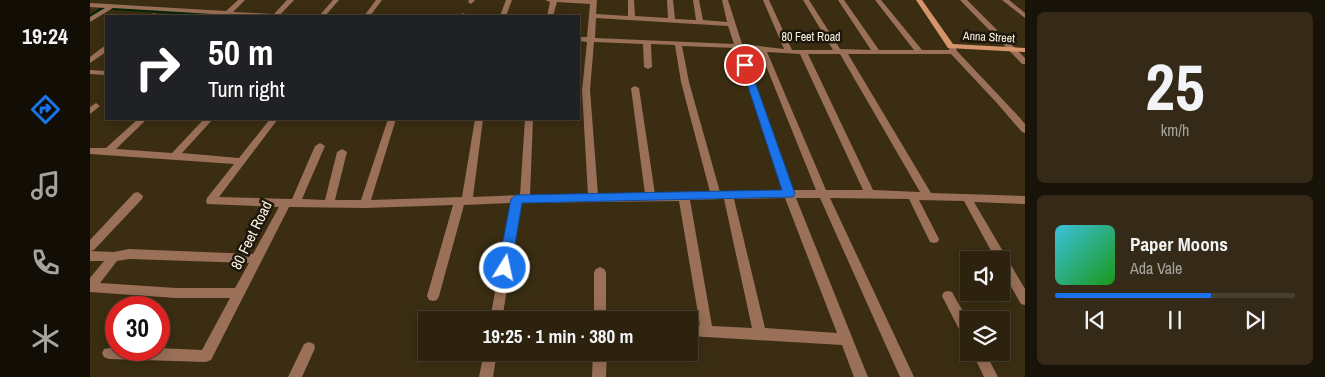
<!DOCTYPE html>
<html lang="en">
<head>
<meta charset="utf-8">
<style>
  body { margin:0; font-family:"Archivo Narrow",sans-serif; background:#342a17; color:#f1f3f6; height:100vh; display:flex; flex-direction:column; font-size:19px; white-space:nowrap }
  * { box-sizing:border-box; margin:0 }
  p { font-size:16px; color:#a6a49e }
  .icon { flex:none; width:28px; height:28px; fill:none; stroke:currentColor; stroke-width:2; stroke-linecap:round; stroke-linejoin:round }
  .map { position:relative; flex:1; overflow:hidden }
  .drawer { display:flex; flex-direction:column; gap:12px; padding:12px; background:#181308; width:300px }
  .drawer>* { flex:none }
  .hud { position:absolute; left:15px; top:15px; width:475px; height:105px; border-radius:0px; box-shadow:0 2px 12px #0003,0 0 0 1px #483f2e; background:#202124; color:#fff; overflow:hidden }
  .tools { position:absolute; left:870px; top:251px; display:grid; gap:10px }
  .tools a { display:grid; place-items:center; width:50px; height:50px; border-radius:0px; background:#2c220e; box-shadow:0 2px 12px #0003,0 0 0 1px #483f2e; font-size:25px }
  .speed { position:absolute; left:15px; top:296px; display:flex; gap:10px; font-size:25px; font-weight:700; text-align:center }
  .speed>* { display:grid; place-content:center; width:65px; height:65px; border-radius:50%; background:#2c220e; box-shadow:0 2px 12px #0003,0 0 0 1px #483f2e; line-height:1 }
  .speed .limit { border:8px solid #d22; background:#fff; color:#111 }
  .pin { position:absolute; display:grid; place-items:center; width:42px; height:42px; color:#fff; margin:-21px; border:2px solid #fff; border-radius:50%; box-shadow:0 1px 5px #0007 }
  .me { position:absolute; width:55px; margin:-28px; rotate:10deg; stroke-linejoin:round; filter:drop-shadow(0 0 4px #0008) }
  .turn { display:flex; align-items:center; gap:18px; height:105px; padding:0 20px; font-size:22px }
  .turn .icon { width:65px; height:65px; stroke-width:2.5 }
  .turn b { display:block; font-size:35px; line-height:42px }
  .drawer .card { flex:1; display:flex; flex-direction:column; justify-content:center; gap:8px; min-width:0; padding:0 18px; border-radius:8px; background:#342a17 }
  .drawer .dial { align-items:center; gap:0 }
  .dial b { font-size:65px; line-height:1 }
  .song { display:flex; align-items:center; gap:15px }
  .cover { width:60px; height:60px; border-radius:8px; background:linear-gradient(135deg,hsl(190 70% 55%),hsl(120 70% 35%)) }
  .played { height:5px; border-radius:2px; background:linear-gradient(90deg,#1a73e8 65%,#483f2e 65%) }
  .keys { display:flex; justify-content:space-around; direction:ltr }
  .trip { position:absolute; left:328px; top:311px; width:280px; height:50px; border-radius:0px; background:#2c220e; box-shadow:0 2px 12px #0003,0 0 0 1px #483f2e; font-weight:700; line-height:50px; text-align:center }
  main { display:flex; flex:1; min-height:0 }
  .tab-bar { display:flex; flex-direction:column; width:90px; justify-content:space-around; align-items:center; background:#120e06; color:#a6a49e }
  .tab-bar .icon { width:35px; height:35px }
  .tab-bar .active { color:#1a73e8 }
  .tab-bar b { font-size:22px; color:#f1f3f6 }
  .map>svg:first-child { display:block }
  .lines { fill:none; stroke-linecap:round; stroke-linejoin:round }
  .stream { stroke:#032608; stroke-width:2.5 }
  .minor { fill:#9a7058; fill-rule:evenodd }
  .secondary { fill:#d6946d; fill-rule:evenodd }
  .route { fill:#1a73e8; stroke:#114b97 }
  .labels { text-anchor:middle; dominant-baseline:central; stroke-width:5; stroke-linejoin:round; paint-order:stroke }
  .far-street-label { font-size:12px; fill:#faf1e1; stroke:#1c160b }
  .street-label { font-size:15px; fill:#faf1e1; stroke:#1c160b }
</style>
</head>
<body>
<main>
<nav class="tab-bar">
<b>19:24</b>
<svg class="icon active" aria-label="directions" viewBox="0 0 24 24"><path d="M12 3l9 9-9 9-9-9zM9 14v-3h6M13 9l2 2-2 2"/></svg>
<svg class="icon" aria-label="music" viewBox="0 0 24 24"><path d="M9 18V5l10-2v13"/><circle cx="6" cy="18" r="3"/><circle cx="16" cy="16" r="3"/></svg>
<svg class="icon" aria-label="phone" viewBox="0 0 24 24"><path d="M5 4h4l2 5-3 2q2 4 5 5l2-3 5 2v4C11 20 4 13 5 4z"/></svg>
<svg class="icon" aria-label="climate" viewBox="0 0 24 24"><path d="M12 3v18M4 7l16 10M4 17L20 7"/></svg>
</nav>
<div class="map">
<svg width="935" height="377" viewBox="0 0 935 377">
  <rect width="100%" height="100%" fill="#3a2d12"/>
  <g class="lines">
    <path class="stream" d="M0,16L12,8L136,16"/>
    <g class="minor">
      <path d="M148,0H155L143,12L184,14L197,0H204L189,16H155L23,8L0,22V17L15,8L0,7V3L136,11Z"/>
      <path d="M243,0H249L235,16H229Z"/>
      <path d="M286,0H292L280,16H274Z"/>
      <path d="M379,0H385L381,4L378,2Z"/>
      <path d="M416,0H422L416,16H410Z"/>
      <path d="M455,0H507L506,14L538,16V0H544L545,16L578,18L577,0H583L585,19L606,20L603,0H609L613,20L637,22L632,0H638L652,44L694,49L673,0H679L702,50H743L713,0H719L750,49L781,50L748,0H754L789,50H824L785,0H791L832,50H859V45H865L867,51L930,118L935,124V133L932,132L906,102L861,54H758L841,193L935,196V204L884,202L935,289V305L931,304L911,269V260H906L874,201L829,200L849,239L848,242L844,243L840,242L819,199L740,198L824,377H810L730,198H706L778,377H764L752,345L599,336V324L610,325L589,201L431,203L412,320H400L421,203L374,205L349,296L347,300L343,301L339,300L337,296L363,205L275,208L199,207L121,360L116,362L19,359L14,357L12,353L14,349L26,347V350H69V348L112,350L140,298H86L0,292V278L14,261H0V251L24,252L39,249L163,254L189,207L117,204L116,201L117,198L144,164L0,154V148H16L48,119H57L26,149L82,153L114,119H123L92,153L149,158L180,119H188L129,197L202,199L225,146L230,143L235,146L212,199L235,200L247,152L252,149L257,152L245,200H271L298,119H306L281,200L372,197L385,119H393L383,197L430,195L435,119H443L440,195H498L492,90L497,42L489,41V37H497L500,4L467,2L463,16H457L460,2ZM506,18L638,26L644,44L505,38ZM504,42L553,44L554,67L558,69L562,67L561,44L585,45L591,82L620,192L565,194L549,88L545,86L541,88L555,194L508,195L500,90ZM592,46L646,48L693,190L630,192L599,82ZM653,49L670,51L726,190H703ZM677,52L710,54L773,190H736ZM718,54H750L830,192L783,190ZM695,198L747,333L675,328L644,199ZM634,199L662,328L622,326L600,200ZM39,259L159,263L145,288H86L10,283L27,261Z"/>
      <path d="M870,0H877L935,58V64H932Z"/>
      <path d="M912,0H919L935,13V18Z"/>
      <path d="M64,13L66,14L67,16H59Z"/>
      <path d="M373,13L375,14L376,16H369Z"/>
      <path d="M13,47H16V52L0,63V57Z"/>
      <path d="M0,70L16,71V75L0,74Z"/>
      <path d="M6,103L10,106L0,114V107Z"/>
      <path d="M48,192L53,196L52,199L4,250L0,251V240L44,193Z"/>
      <path d="M510,267L514,269L516,272V320H504V272L506,269Z"/>
      <path d="M858,291L862,292L879,322V341L874,339L852,296L854,292Z"/>
      <path d="M219,342L224,344L225,348L212,377H198L214,344Z"/>
      <path d="M394,352H407L403,377H389Z"/>
      <path d="M503,352H517L516,377H502Z"/>
      <path d="M882,352H895L908,377H894Z"/>
    </g>
    <path class="secondary" d="M826,0H832L863,44L935,48V52L858,48Z"/>
  </g>
  <path class="route" d="M655,62L659,65L705,194L703,197L432,203L421,268L415,274L410,272L408,268L421,199L426,195L692,190L651,65Z"/>
  <g class="labels">
    <g class="far-street-label">
      <text x="721" y="37">80 Feet Road</text>
      <text transform="translate(899 37) rotate(3)">Anna Street</text>
    </g>
    <g class="street-label">
      <text transform="translate(161 235) rotate(-64)">80 Feet Road</text>
    </g>
  </g>
</svg>
<div class="tools">
<a><svg class="icon" aria-label="sound" viewBox="0 0 24 24"><path d="M4 9h4l5-4v14l-5-4H4zM17 9q2 3 0 6"/></svg></a>
<a><svg class="icon" aria-label="layers" viewBox="0 0 24 24"><path d="M12 4l9 5-9 5-9-5zM3 14l9 5 9-5"/></svg></a>
</div>
<div class="speed"><div class="limit">30</div></div>
<div class="pin" style="left:655px;top:65px;background:#d93025"><svg class="icon" aria-label="arrive" viewBox="0 0 24 24"><path d="M6 21V4h12l-3 4 3 4H6"/></svg></div>
<svg class="me" style="left:415px;top:268px" viewBox="-20 -20 40 40"><circle r="17" fill="#1a73e8" stroke="#fff" stroke-width="3"/><path d="M0-11L8 9 0 5-8 9z" fill="#fff"/></svg>
<div class="trip">19:25 · 1 min · 380 m</div>
<div class="hud">
<div class="turn"><svg class="icon" aria-label="right" viewBox="0 0 24 24"><path d="M7 20v-9h11M14 6l5 5-5 5"/></svg><div><b>50 m</b>Turn right</div></div>
</div>
</div>
<section class="drawer">
<div class="card dial"><b>25</b><p>km/h</p></div>
<div class="card">
<div class="song"><i class="cover"></i><div><b>Paper Moons</b><p>Ada Vale</p></div></div>
<div class="played"></div>
<div class="keys"><svg class="icon" aria-label="previous" viewBox="0 0 24 24"><path d="M18 5L8 12l10 7zM5 5v14"/></svg><svg class="icon" aria-label="pause" viewBox="0 0 24 24"><path d="M8 5v14M16 5v14"/></svg><svg class="icon" aria-label="next" viewBox="0 0 24 24"><path d="M6 5l10 7-10 7zM19 5v14"/></svg></div>
</div>
</section>
</main>
</body>
</html>
